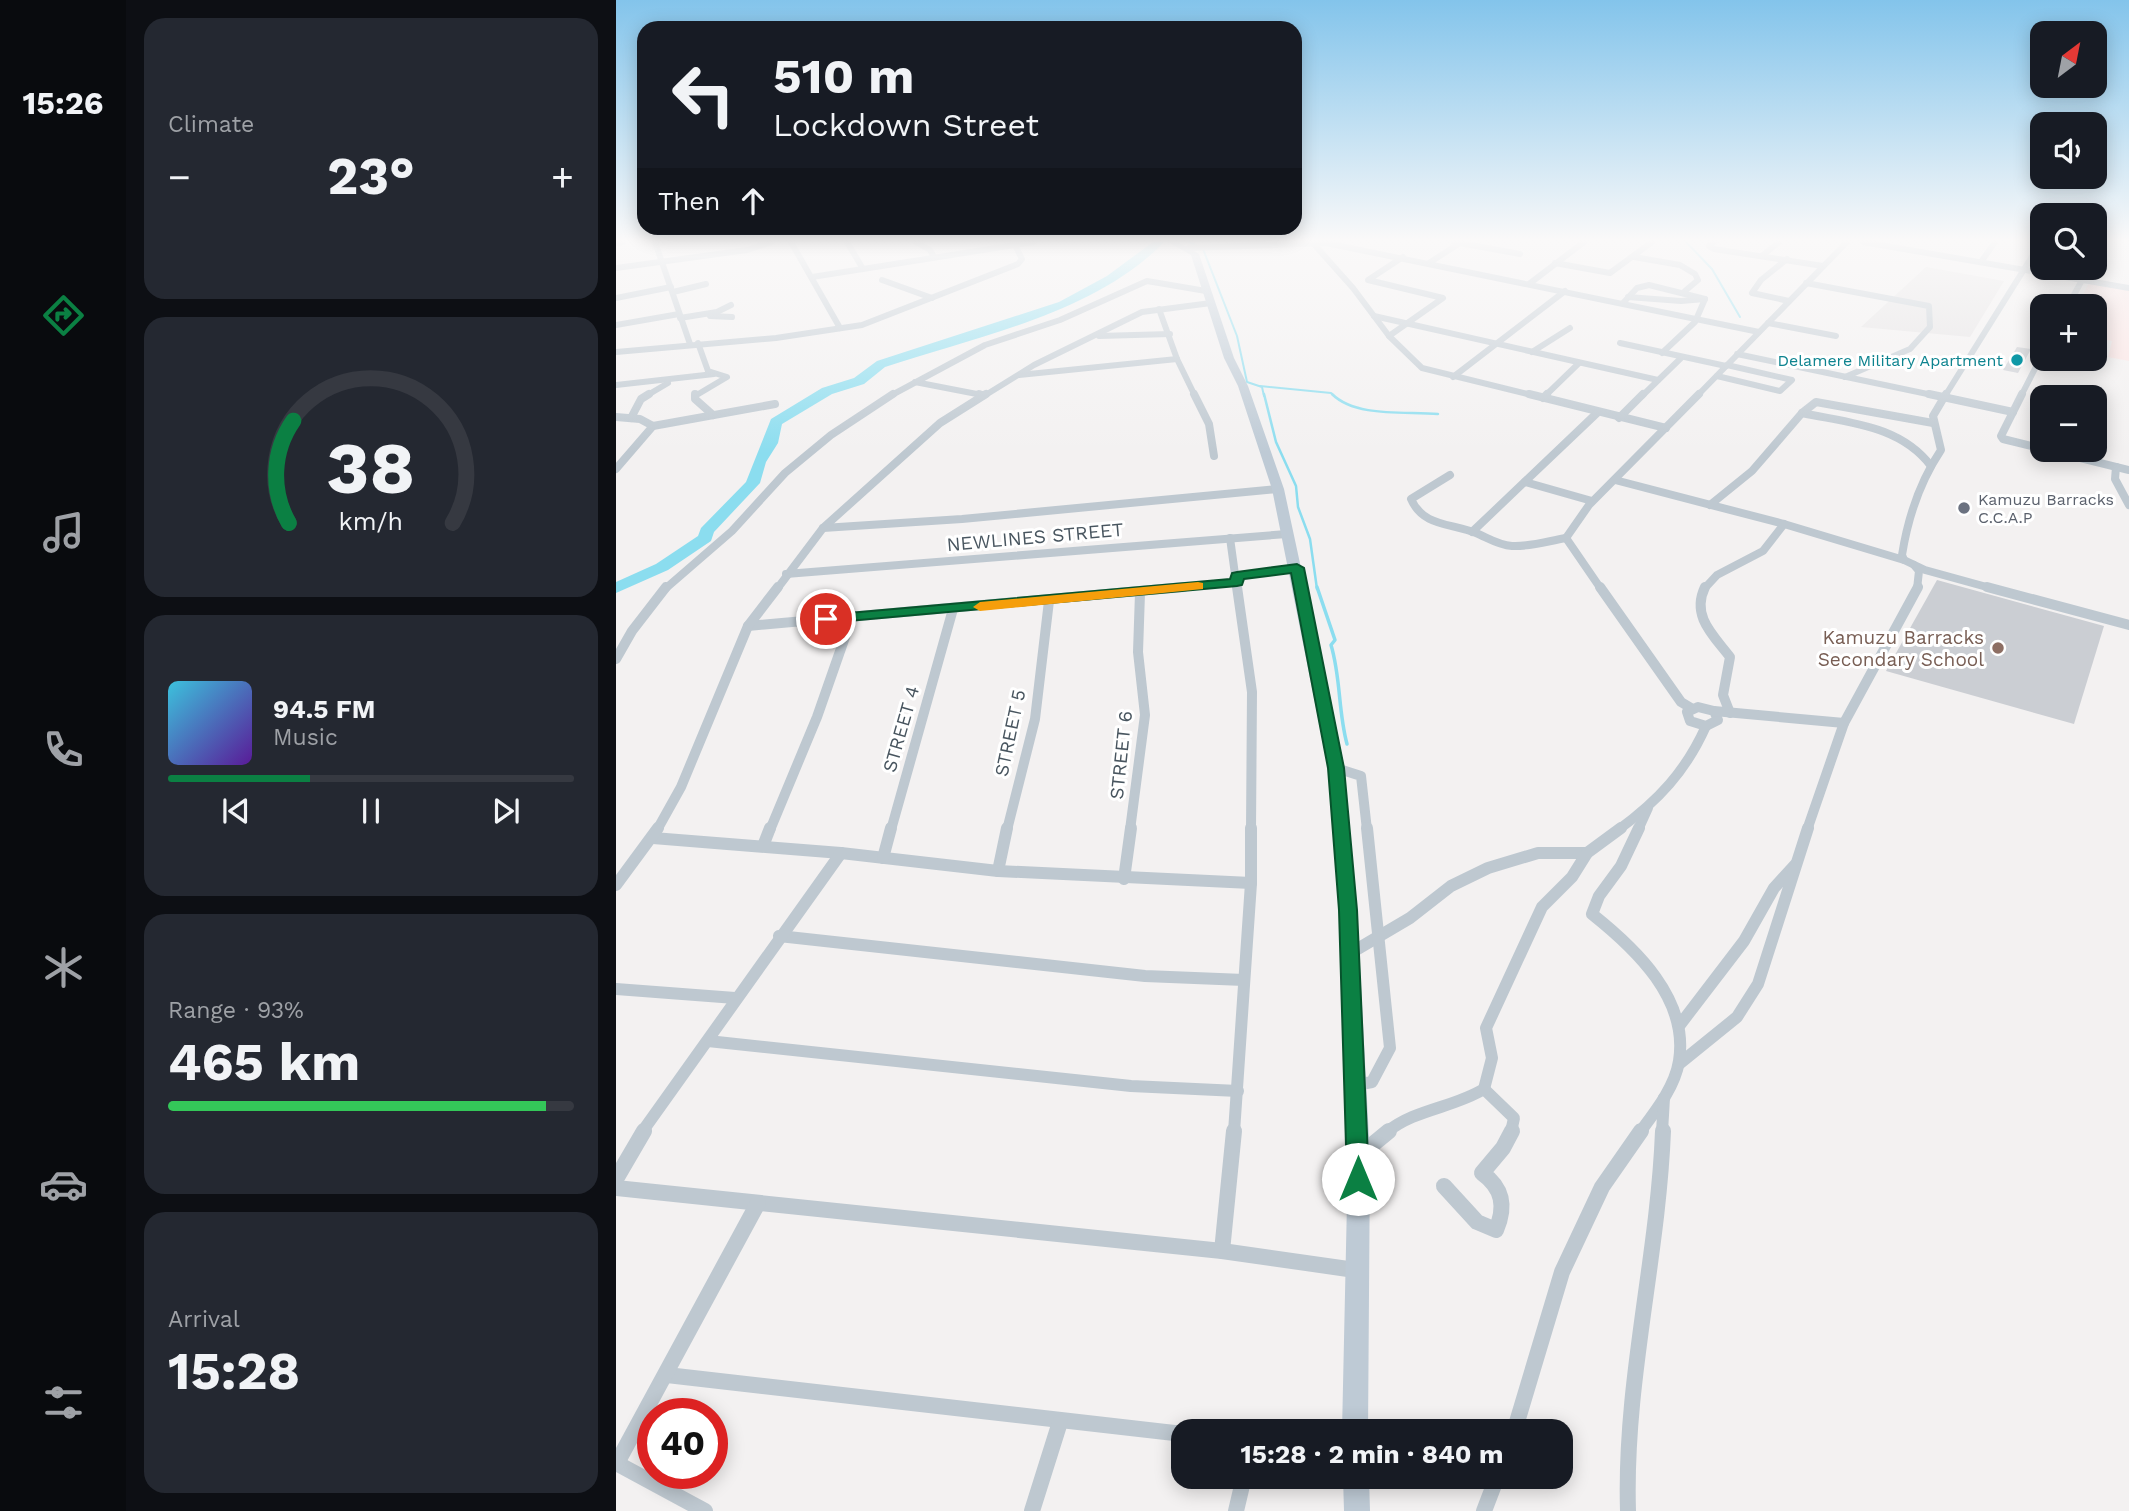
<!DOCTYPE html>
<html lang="en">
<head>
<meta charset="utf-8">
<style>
  body { margin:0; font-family:"Work Sans",sans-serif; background:#242831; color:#f1f3f6; height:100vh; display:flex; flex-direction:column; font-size:26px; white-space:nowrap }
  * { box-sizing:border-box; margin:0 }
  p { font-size:23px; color:#9ea1a6 }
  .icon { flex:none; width:38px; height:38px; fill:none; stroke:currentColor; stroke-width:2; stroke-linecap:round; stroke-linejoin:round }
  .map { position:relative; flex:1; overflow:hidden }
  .details { display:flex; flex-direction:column; gap:18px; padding:18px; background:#0d0f14; width:490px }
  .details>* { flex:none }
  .banner { position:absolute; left:21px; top:21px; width:665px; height:214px; border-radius:21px; box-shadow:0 4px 18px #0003; background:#171b24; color:#f1f3f6; overflow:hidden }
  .needle { width:46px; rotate:32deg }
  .fabs { position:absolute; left:1414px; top:21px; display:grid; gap:14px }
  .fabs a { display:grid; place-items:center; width:77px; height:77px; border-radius:14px; background:#171b24; box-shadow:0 4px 18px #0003; font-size:35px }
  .speed { position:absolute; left:21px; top:1398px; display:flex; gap:14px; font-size:35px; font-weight:700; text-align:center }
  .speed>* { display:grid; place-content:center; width:91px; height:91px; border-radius:50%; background:#171b24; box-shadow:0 4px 18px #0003; line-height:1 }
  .speed .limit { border:10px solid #d22; background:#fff; color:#111 }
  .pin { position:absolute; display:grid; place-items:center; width:60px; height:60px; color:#fff; margin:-30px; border:4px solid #fff; border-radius:50%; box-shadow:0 2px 7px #0007 }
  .me { position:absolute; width:77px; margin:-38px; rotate:0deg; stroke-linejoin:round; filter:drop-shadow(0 0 5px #0008) }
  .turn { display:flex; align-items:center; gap:24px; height:147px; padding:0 21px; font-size:32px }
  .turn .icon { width:91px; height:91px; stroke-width:2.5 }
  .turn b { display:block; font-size:49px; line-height:60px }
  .then { display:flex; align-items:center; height:66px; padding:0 21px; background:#0003; gap:14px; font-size:26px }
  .big { font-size:52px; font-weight:700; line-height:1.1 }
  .details .tile { flex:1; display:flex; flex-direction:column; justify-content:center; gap:10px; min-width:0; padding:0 24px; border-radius:21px; background:#242831 }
  .details .dial { align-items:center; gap:0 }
  .dial svg { height:182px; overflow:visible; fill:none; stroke:#363941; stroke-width:7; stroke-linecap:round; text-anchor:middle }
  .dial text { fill:#f1f3f6; stroke:none }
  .song { display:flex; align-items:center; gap:21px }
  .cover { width:84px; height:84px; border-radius:10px; background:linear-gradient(135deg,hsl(190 70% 55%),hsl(270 70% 35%)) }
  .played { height:7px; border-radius:4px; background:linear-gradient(90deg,#0b8043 35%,#363941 35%) }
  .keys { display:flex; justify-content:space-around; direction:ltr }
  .heat { display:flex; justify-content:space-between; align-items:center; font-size:38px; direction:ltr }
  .charge { height:10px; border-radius:5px; background:linear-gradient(90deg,#34c759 93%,#363941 0) }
  .trip { position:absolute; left:555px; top:1419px; width:402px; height:70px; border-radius:21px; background:#171b24; box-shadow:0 4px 18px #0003; font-weight:700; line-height:70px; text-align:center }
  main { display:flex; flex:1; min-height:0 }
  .tabs { display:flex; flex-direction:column; width:126px; justify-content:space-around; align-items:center; background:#090b0e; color:#9ea1a6 }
  .tabs .icon { width:49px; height:49px }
  .tabs .selected { color:#0b8043 }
  .tabs b { font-size:32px; color:#f1f3f6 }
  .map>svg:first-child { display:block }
  .education { fill:#e4e2e3 }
  .medical { fill:#fce3e2 }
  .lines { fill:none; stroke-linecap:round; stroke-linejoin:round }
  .stream-far2 { stroke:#8bddef; stroke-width:2 }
  .stream-far1 { stroke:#8bddef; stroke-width:2.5 }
  .stream { stroke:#8bddef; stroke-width:3.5 }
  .river { fill:#8bddef; fill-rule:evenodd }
  .building { fill:#cbced3 }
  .street-far4 { stroke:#bec8d0; stroke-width:6 }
  .street-far3 { stroke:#bec8d0; stroke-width:8 }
  .street-far2 { stroke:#bec8d0; stroke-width:10 }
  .street-far1 { stroke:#bec8d0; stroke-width:12 }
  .street { stroke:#bec8d0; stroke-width:16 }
  .secondary { fill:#becad5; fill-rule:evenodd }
  .route { fill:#0b8043; stroke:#07532c; stroke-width:2 }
  .slow { fill:#f59e0b }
  .culture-dot { fill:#0f9aa8; stroke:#fff; stroke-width:2.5 }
  .worship-dot { fill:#6b7280; stroke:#fff; stroke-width:2.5 }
  .education-dot { fill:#8d6e63; stroke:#fff; stroke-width:2.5 }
  .labels { text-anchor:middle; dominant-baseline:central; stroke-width:6; stroke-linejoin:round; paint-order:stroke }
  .far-culture-label { font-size:16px; fill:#0d838f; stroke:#fff; text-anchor:end }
  .far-worship-label { font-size:16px; fill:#5b616d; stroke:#fff; text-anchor:start }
  .street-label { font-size:19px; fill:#48555f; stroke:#fff }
  .education-label { font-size:19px; fill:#785e54; stroke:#fff; text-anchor:end }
</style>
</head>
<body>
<main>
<nav class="tabs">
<b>15:26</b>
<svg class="icon selected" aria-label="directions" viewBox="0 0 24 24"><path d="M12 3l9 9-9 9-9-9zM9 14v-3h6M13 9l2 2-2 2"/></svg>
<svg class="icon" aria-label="music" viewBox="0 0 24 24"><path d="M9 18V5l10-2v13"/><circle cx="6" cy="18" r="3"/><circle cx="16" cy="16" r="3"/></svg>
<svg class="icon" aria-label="phone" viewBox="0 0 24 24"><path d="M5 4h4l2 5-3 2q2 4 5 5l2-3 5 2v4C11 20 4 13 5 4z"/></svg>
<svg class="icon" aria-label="climate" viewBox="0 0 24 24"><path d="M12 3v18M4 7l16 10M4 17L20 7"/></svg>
<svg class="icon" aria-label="car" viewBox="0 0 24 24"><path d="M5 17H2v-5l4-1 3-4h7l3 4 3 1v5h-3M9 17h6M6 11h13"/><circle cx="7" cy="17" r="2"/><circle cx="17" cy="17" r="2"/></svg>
<svg class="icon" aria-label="filters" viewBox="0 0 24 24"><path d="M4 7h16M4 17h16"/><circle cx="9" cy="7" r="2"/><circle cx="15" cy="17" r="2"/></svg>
</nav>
<section class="details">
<div class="tile"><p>Climate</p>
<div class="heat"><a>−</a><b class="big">23°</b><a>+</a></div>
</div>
<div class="tile dial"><svg viewBox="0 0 100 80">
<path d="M14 69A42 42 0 1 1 86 69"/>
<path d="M14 69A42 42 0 0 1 16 24" stroke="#0b8043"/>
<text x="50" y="56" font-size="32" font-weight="700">38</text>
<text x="50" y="72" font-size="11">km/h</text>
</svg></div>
<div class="tile">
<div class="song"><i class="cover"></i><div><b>94.5 FM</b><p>Music</p></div></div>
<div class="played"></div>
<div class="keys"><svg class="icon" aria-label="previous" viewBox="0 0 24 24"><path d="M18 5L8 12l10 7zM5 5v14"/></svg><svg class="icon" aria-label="pause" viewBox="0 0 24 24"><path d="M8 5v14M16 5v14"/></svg><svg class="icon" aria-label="next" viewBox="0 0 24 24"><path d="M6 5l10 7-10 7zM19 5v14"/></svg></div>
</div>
<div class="tile"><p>Range · 93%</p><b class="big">465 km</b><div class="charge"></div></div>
<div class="tile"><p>Arrival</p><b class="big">15:28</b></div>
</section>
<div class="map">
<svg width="1513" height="1511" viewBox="0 0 1513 1511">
  <rect width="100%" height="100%" fill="#f3f1f1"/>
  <path class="education" d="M1310,267L1388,281L1354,337L1245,327Z"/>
  <path class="medical" d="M1473,283L1513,291V361L1492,357L1496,341L1479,338V306H1461Z"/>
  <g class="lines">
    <g class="stream-far2">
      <path d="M573,242L583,247"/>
      <path d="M1070,242L1096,269L1124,317"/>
      <path d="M587,249L621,336L631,382L646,387L648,396"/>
      <path d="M644,386L715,393L718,396"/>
    </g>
    <g class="stream-far1">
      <path d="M648,394L660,442L680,486L682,507L694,539L701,589"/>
      <path d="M716,394C740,418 791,411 822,414"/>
    </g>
    <path class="stream" d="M701,587L719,640L715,645C725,678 722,711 731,744"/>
    <path class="river" d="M537,242H548C480,313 360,337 269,367L248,384L216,394L166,424L162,443L150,462L144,483L98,532L95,541L52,570L0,593V582L40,564L82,536L85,528L130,482L155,419L206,388L238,378L261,361L443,302L491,276Z"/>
  </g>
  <g class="building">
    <path d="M1401,347L1415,349L1402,373L1387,370Z"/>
    <path d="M1321,580L1488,626L1458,724L1270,671Z"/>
  </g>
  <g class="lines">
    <g class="street-far4">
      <path d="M39,242L74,344"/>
      <path d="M175,242L224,328"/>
      <path d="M231,242L247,269"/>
      <path d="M300,242L314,250L318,257"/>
      <path d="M696,242L737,288L773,336L806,368L920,396"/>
      <path d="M838,242L904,254"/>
      <path d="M1098,242L1093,246L1098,249L1207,266"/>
      <path d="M1247,242L1513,288"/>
      <path d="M0,243L7,242"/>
      <path d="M573,248L710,243L1143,332"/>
      <path d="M1147,255L1163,242"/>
      <path d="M1018,257L1064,265L1079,274L1082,280L1069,291"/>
      <path d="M1171,259L1145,280L1136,293L1173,301"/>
      <path d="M1365,262L1379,242"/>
      <path d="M813,263L844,243"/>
      <path d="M939,263L994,273L1036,242"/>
      <path d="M0,268L131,250L156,242"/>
      <path d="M196,277L418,242"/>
      <path d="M266,280L316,298"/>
      <path d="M1190,283L1313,306L1314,327L1294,349L1229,377"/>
      <path d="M913,284L968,242"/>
      <path d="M57,292L90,284"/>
      <path d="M1012,297L1065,301L1089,299"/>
      <path d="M0,298L55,287"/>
      <path d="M1007,303L1021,288L1033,285L1089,299L1079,322L1046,353"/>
      <path d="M1452,306L1466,280"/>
      <path d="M543,309L561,359L579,396"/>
      <path d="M94,316L116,317"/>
      <path d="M758,316L1042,380"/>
      <path d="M64,318L101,312L115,305"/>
      <path d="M1152,323L1220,336"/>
      <path d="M0,325L63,314"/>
      <path d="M483,336L554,334"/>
      <path d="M773,336L827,298L752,280L787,257"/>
      <path d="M1004,343L1110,366"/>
      <path d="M0,352L160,338L246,325L402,264L406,259L399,245"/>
      <path d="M916,352L954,328"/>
      <path d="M1121,354L1321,396"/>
      <path d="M403,375L561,359"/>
      <path d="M1101,376L1164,391L1176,380L1111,365"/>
      <path d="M837,377L949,291"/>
      <path d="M299,382L366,395"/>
      <path d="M0,385L98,374"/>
      <path d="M30,396L52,383"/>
      <path d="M79,396L111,377L92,371L82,343"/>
      <path d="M274,396L369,345L444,320L531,281L590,291"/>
      <path d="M368,396L418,365L526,312L595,303"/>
      <path d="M929,396L963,363"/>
      <path d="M1026,396L1065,358"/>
      <path d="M1081,396L1231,242"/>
      <path d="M1329,396L1425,242"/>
      <path d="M1405,396L1426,355"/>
    </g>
    <g class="street-far3">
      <path d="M79,394V399L97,415"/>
      <path d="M363,394L366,395"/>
      <path d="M578,394L593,424L598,456"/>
      <path d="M913,394L1050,428"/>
      <path d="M1313,394L1397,412"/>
      <path d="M1330,394L1317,416L1325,450C1303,483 1292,517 1286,555L1288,560L1309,570L1378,589"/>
      <path d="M1406,394L1385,436L1387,439L1513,470"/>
      <path d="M927,398L931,394"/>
      <path d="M1186,413C1233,423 1284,425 1315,466"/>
      <path d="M0,417L24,419L37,426L0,469"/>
      <path d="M15,418L25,399L33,394"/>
      <path d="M1003,418L1027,394"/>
      <path d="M37,426L159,404"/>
      <path d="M1500,467L1499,479L1513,505"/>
      <path d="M834,475L795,499C807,527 836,523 860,533C872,538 882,545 896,546C914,547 932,541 950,538"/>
      <path d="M999,480L1168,524L1288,560"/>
      <path d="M909,482L976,501"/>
      <path d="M1094,505L1136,471L1186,413L1200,402L1317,423"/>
      <path d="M207,528L346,519L662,489"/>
      <path d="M856,532L981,413"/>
      <path d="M614,538L621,589"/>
      <path d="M950,538L973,505L1083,394"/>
      <path d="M950,538L985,589"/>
      <path d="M1298,565L1303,571L1301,589"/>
      <path d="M170,574L671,534"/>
      <path d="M621,576L681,568"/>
      <path d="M49,589L116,531L169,473L215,435L277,394"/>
      <path d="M161,589L207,528L324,423L370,394"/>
      <path d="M548,589L621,582"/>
      <path d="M1088,589L1101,575L1147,551L1168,524"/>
    </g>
    <g class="street-far2">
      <path d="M621,587L636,692L635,830"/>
      <path d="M984,587L1065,702L1075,708"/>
      <path d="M1089,587C1075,616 1097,635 1114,657L1107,695L1114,713"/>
      <path d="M1371,587L1513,625"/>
      <path d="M132,626L568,587"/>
      <path d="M0,659L16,631L50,587"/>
      <path d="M1082,707L1098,711L1102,720L1090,726L1074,721L1071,712Z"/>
      <path d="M1098,711L1228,723"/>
      <path d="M720,768L745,776L751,830"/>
      <path d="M41,830L65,787L132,626L162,587"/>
      <path d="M154,830L201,717L236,617"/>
      <path d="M275,830L337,609"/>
      <path d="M391,830L419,719L433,601"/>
      <path d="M514,830L529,715L522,652L524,593"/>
      <path d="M1002,830C1042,801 1070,771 1090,726"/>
      <path d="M1022,830L1032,808"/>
      <path d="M1191,830L1228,723L1302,587"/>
    </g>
    <g class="street-far1">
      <path d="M1023,828L1005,866L983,896L976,914C1020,949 1073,999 1063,1061C1059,1087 1039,1112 1024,1132"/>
      <path d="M37,838L225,853L382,871L635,883"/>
      <path d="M147,846L154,828"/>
      <path d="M267,858L275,828"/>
      <path d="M382,871L391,828"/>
      <path d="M508,879L515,828"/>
      <path d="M0,885L42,828"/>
      <path d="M163,936L529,976L628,980"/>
      <path d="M733,954L794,918L835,886L872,868L922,853H971"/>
      <path d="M0,989L119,998"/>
      <path d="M1063,1026L1128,941L1158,888L1179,865"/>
      <path d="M92,1041L515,1086L622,1091"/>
      <path d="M1063,1064L1121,1017L1142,984L1192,828"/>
      <path d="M740,1085L756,1082L774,1048L751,828"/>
      <path d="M868,1089L898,1118L895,1132"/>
      <path d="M26,1132L225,853"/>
      <path d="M618,1132L635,883V828"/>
      <path d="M771,1132C799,1109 837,1108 868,1089L876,1058L870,1028L926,907L956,877L971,853L1005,828"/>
      <path d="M1046,1132L1048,1098"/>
    </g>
    <g class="street">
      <path d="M745,1154L773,1131"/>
      <path d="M0,1179L28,1131"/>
      <path d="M828,1186L861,1222L880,1230C890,1207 887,1188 866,1173L887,1148L896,1131"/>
      <path d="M0,1188L606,1251L739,1270"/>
      <path d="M606,1251L618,1131"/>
      <path d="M51,1375L567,1434"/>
      <path d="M898,1432L946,1272L986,1187L1025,1131"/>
      <path d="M0,1463L89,1511"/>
      <path d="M1,1463L142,1203"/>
      <path d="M416,1511L444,1422"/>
      <path d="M620,1511L628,1477"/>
      <path d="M868,1511L881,1477"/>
      <path d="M1012,1511C1008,1382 1042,1259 1047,1131"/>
    </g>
    <g class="secondary">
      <path d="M552,242H562L583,254L618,358L632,386L668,489L728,768L741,910L754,1156L752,1432H726L732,1156L723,910L712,768L656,489L622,386L608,358L575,255Z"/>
      <path d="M727,1477H753L754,1511H728Z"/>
    </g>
  </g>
  <linearGradient id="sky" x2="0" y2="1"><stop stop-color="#83c4eb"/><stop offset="0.53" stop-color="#faf9f9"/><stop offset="1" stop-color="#faf9f9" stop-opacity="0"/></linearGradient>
  <rect width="1513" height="453" fill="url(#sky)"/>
  <path class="route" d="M681,564L688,568L728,768L741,910L753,1179L750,1186L742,1189L735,1186L731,1179L723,910L712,768L675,573L628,579L626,585L621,586L210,623L203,619L210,615L614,579L616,573L621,572Z"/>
  <path class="slow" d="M582,582L587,583V589L364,611L357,607L364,602Z"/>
  <circle class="culture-dot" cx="1401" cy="360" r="7"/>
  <circle class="worship-dot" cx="1348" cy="508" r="7"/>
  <circle class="education-dot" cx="1382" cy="648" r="7"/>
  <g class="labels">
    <g class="far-culture-label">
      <text x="1387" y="360">Delamere Military Apartment</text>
    </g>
    <g class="far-worship-label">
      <text x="1362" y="499">Kamuzu Barracks<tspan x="1362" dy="18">C.C.A.P</tspan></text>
    </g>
    <g class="street-label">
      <text transform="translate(419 537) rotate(-5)">NEWLINES STREET</text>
      <text transform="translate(285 729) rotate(-74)">STREET 4</text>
      <text transform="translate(394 733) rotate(-78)">STREET 5</text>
      <text transform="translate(505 755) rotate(-84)">STREET 6</text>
    </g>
    <g class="education-label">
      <text x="1368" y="637">Kamuzu Barracks<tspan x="1368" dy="22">Secondary School</tspan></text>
    </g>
  </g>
</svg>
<div class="fabs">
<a><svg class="needle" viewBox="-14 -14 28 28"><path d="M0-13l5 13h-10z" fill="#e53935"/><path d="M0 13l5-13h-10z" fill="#9ea1a6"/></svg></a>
<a><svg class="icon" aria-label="sound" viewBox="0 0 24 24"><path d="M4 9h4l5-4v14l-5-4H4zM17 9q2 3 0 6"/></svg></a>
<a><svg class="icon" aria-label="search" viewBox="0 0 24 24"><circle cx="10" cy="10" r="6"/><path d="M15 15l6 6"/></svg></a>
<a>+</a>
<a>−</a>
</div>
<div class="speed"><div class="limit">40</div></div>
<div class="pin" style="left:210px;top:619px;background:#d93025"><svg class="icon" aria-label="arrive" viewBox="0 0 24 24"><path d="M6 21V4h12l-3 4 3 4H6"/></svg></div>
<svg class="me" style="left:742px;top:1179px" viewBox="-20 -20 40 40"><circle r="19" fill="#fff"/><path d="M0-13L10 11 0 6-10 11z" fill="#0b8043"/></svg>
<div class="trip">15:28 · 2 min · 840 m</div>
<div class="banner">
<div class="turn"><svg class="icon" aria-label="left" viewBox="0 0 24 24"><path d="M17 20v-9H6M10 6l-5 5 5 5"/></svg><div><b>510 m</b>Lockdown Street</div></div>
<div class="then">Then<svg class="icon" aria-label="ahead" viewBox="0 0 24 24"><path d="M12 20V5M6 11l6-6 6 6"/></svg></div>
</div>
</div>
</main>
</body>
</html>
